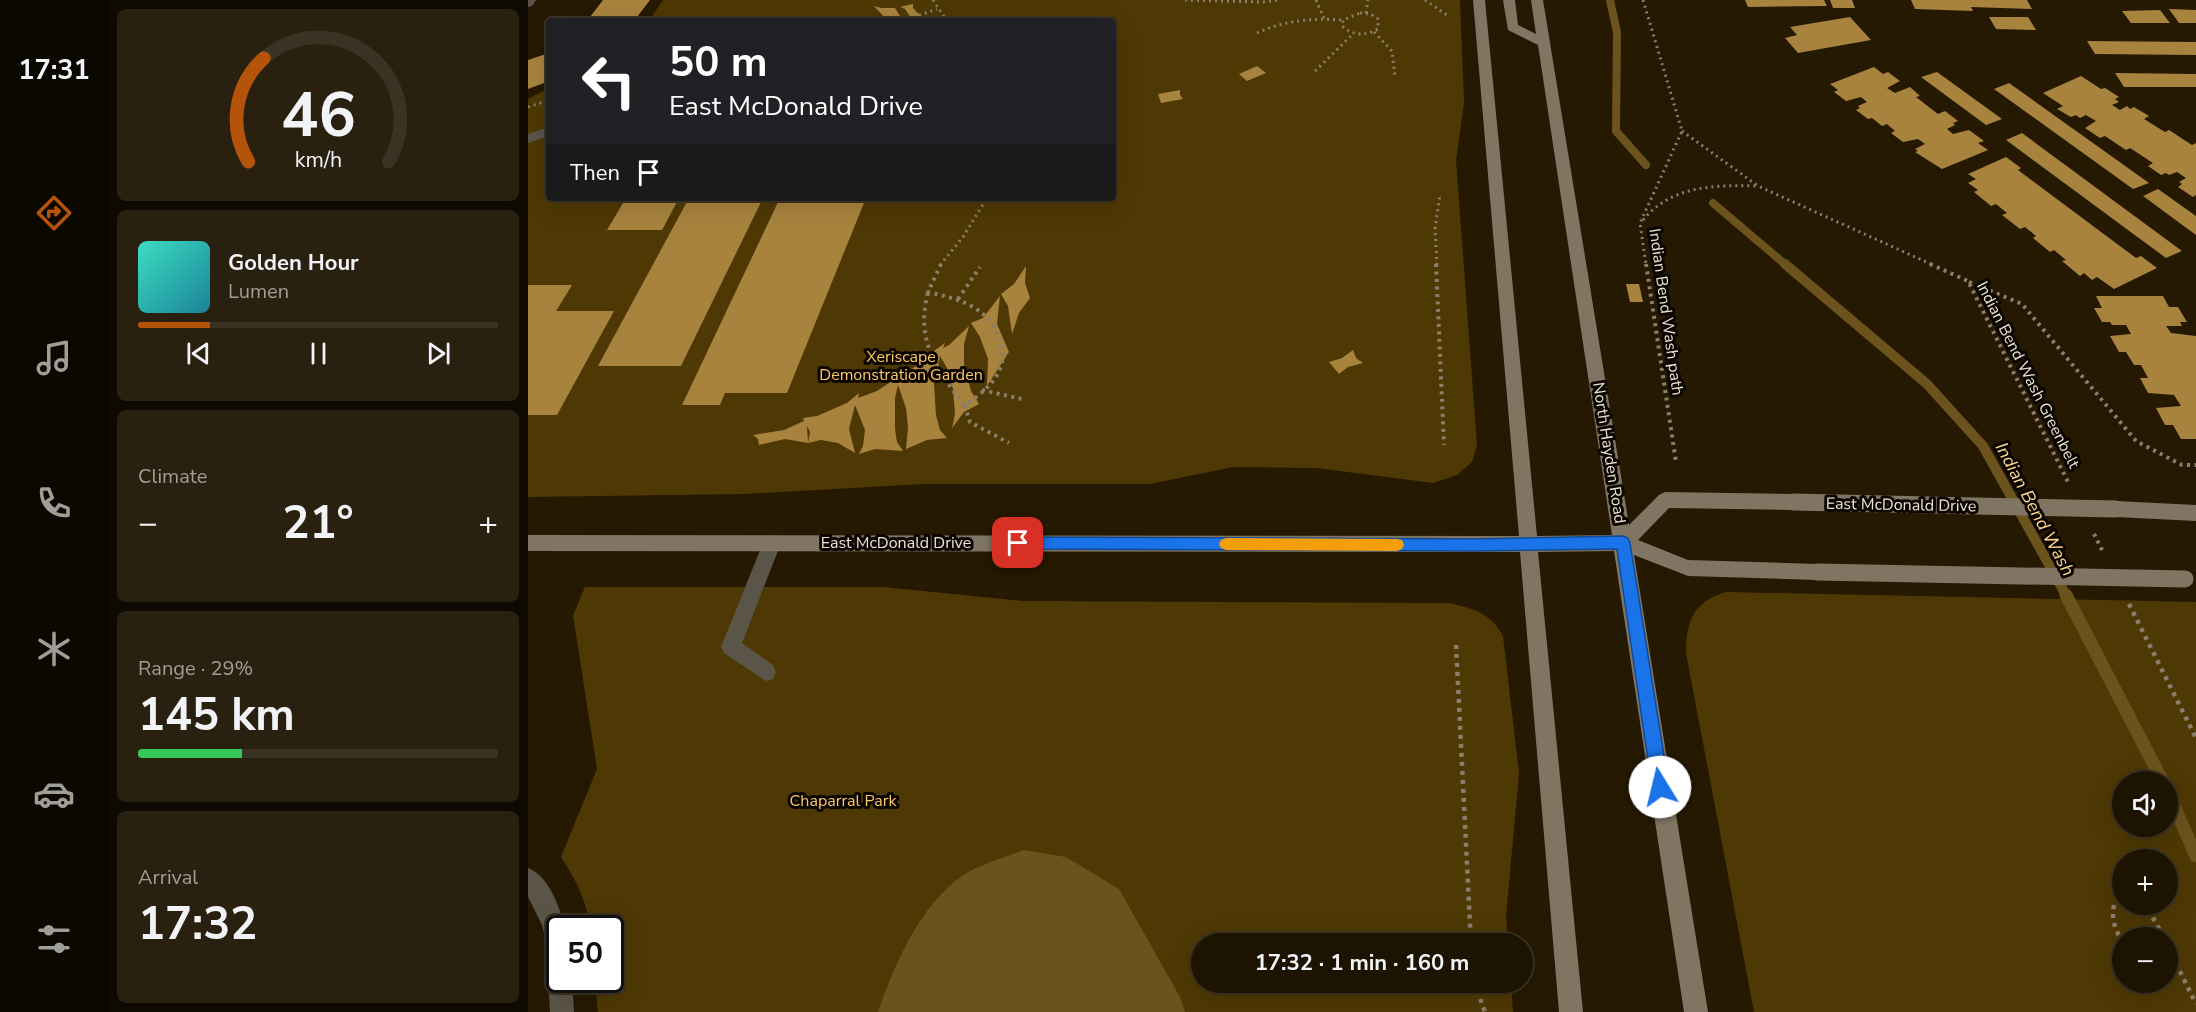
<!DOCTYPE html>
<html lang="en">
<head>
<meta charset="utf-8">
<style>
  body { margin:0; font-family:"Nunito Sans",sans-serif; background:#292010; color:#f1f3f6; height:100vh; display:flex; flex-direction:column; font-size:22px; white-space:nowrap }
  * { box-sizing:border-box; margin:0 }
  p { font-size:20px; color:#a09e99 }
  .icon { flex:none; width:33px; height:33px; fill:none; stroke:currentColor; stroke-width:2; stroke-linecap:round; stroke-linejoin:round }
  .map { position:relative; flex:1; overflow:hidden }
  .sheet { display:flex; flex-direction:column; gap:9px; padding:9px; background:#0f0a01; width:420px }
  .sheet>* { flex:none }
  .hud { position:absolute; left:18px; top:18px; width:570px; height:183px; border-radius:6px; box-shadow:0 6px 24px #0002,0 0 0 2px #3a3223; background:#202124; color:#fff; overflow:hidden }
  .controls { position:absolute; left:1584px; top:771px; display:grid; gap:12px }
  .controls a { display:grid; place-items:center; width:66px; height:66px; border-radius:50%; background:#1c1301; box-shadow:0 6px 24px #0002,0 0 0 2px #3a3223; font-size:30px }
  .speed { position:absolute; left:18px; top:915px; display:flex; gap:12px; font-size:30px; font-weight:700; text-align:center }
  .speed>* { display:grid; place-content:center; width:78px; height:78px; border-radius:50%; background:#1c1301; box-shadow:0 6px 24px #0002,0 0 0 2px #3a3223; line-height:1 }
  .speed .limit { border:3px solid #111; border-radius:9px; background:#fff; color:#111 }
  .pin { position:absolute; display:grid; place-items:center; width:51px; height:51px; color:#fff; margin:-26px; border-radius:12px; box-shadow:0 3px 9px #0006 }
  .me { position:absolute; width:66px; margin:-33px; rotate:351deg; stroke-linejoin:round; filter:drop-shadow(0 0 4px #0008) }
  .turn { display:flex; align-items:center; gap:21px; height:126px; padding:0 24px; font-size:27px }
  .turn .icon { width:78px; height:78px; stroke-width:2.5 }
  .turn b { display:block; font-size:42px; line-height:51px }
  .then { display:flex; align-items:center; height:57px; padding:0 24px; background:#0003; gap:12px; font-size:22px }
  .big { font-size:45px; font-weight:700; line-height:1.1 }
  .sheet .tile { flex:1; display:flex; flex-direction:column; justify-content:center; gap:9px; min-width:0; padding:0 21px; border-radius:9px; background:#292010 }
  .sheet .dial { align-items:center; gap:0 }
  .dial svg { height:156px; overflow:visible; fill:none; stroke:#3a3223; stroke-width:7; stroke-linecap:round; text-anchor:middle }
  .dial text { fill:#f1f3f6; stroke:none }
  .song { display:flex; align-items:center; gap:18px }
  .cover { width:72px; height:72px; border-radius:9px; background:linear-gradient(135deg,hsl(170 70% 55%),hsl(190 70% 35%)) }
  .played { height:6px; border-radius:3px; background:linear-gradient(90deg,#b45309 20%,#3a3223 20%) }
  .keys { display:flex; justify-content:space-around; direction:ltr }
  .heat { display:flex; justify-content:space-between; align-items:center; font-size:33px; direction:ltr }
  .charge { height:9px; border-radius:4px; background:linear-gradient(90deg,#34c759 29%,#3a3223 0) }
  .trip { position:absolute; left:663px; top:933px; width:342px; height:60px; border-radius:30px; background:#1c1301; box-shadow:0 6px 24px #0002,0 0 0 2px #3a3223; font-weight:700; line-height:60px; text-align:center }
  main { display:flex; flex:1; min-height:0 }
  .tab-bar { display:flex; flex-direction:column; width:108px; justify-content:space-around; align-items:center; background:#0b0800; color:#a09e99 }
  .tab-bar .icon { width:42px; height:42px }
  .tab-bar .on { color:#b45309 }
  .tab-bar b { font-size:27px; color:#f1f3f6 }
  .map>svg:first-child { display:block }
  .green { fill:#4e3804; fill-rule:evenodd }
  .water { fill:#6c521c }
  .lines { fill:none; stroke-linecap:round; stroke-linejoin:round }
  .stream-far2 { stroke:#6c521c; stroke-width:8 }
  .stream-far1 { stroke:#6c521c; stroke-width:10 }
  .stream { stroke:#6c521c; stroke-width:13 }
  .building { fill:#a7833e }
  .path-far2 { stroke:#8a7f6b; stroke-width:3; stroke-dasharray:2 4; stroke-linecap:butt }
  .path-far1 { stroke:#8a7f6b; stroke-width:4; stroke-dasharray:3 4.5; stroke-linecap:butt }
  .path { stroke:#8a7f6b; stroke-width:4.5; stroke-dasharray:4 5; stroke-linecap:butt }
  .lane { fill:#5b5449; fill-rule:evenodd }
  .street { fill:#5b5449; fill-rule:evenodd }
  .secondary { fill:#7f7562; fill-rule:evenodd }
  .secondary-bridge { stroke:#7f7562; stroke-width:17 }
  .route { fill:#1a73e8; stroke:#114b97; stroke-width:1.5 }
  .slow { fill:#f59e0b }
  .labels { text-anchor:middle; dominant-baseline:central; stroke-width:6; stroke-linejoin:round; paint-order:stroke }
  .street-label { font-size:16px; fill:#ede4d5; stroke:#0a0501 }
  .park-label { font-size:16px; fill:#fbc969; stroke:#0a0501 }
  .water-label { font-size:18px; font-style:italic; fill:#fed68c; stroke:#0a0501 }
</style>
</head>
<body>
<main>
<nav class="tab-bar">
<b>17:31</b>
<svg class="icon on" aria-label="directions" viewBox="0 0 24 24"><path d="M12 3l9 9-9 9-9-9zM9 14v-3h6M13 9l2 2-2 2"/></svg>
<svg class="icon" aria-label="music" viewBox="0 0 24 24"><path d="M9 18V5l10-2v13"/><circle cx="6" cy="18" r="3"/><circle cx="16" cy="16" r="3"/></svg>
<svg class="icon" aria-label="phone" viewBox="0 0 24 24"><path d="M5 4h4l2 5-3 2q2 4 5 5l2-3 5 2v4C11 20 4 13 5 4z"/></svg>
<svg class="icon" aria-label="climate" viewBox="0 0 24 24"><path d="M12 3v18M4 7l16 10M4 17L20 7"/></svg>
<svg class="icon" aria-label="car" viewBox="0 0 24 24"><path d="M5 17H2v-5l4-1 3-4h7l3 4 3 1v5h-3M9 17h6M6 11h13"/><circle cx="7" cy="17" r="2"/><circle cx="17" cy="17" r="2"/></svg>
<svg class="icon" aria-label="filters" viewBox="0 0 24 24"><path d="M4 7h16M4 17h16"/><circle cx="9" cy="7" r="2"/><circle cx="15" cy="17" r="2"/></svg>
</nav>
<section class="sheet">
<div class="tile dial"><svg viewBox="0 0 100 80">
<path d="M14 69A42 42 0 1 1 86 69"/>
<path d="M14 69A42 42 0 0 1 22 16" stroke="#b45309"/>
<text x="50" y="56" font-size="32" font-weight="700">46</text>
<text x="50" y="72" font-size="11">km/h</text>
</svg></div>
<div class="tile">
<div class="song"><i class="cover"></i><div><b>Golden Hour</b><p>Lumen</p></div></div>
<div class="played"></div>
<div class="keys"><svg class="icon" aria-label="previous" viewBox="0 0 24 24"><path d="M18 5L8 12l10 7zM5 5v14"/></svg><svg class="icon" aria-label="pause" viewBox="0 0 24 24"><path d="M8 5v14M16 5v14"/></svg><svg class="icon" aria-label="next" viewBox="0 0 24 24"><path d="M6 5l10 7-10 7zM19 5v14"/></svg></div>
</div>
<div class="tile"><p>Climate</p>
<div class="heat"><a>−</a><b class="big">21°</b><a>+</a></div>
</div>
<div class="tile"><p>Range · 29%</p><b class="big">145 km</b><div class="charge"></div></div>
<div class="tile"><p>Arrival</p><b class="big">17:32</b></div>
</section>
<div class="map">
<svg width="1668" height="1012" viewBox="0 0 1668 1012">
  <rect width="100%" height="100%" fill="#261901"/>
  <g class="green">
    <path d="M135,0H932L936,103L928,160L949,445L944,462L929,475L905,483L788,468L705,467L622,484H395L215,494L0,497V99L21,88V198H585V21H121Z"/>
    <path d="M57,587H355L495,601L921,603C944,608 963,613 975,636L991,773L978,917L980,943L674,944V982L983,983L985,1012H70L67,980H82V928H62C59,901 48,880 33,857L69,769L45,615Z"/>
    <path d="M1198,592L1668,602V1012H1226L1158,653C1158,621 1166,601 1198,592ZM1594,782H1640V826H1594ZM1594,860H1640V904H1594ZM1594,938H1640V982H1594Z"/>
  </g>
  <path class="water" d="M496,850L538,857L591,889L652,997L657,1012H350C367,963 397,892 448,868C463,861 480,856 496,850Z"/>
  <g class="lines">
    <g class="stream-far2">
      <path d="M1082,0L1089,32L1088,131L1118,165"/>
      <path d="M1185,203L1258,265"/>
    </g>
    <path class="stream-far1" d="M1257,264L1399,384L1455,446L1539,597"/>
    <g class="stream">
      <path d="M1538,595L1635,782"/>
      <path d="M1640,792L1668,856"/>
    </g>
  </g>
  <g class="building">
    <path d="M75,0H122L106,21H59Z"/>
    <path d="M1217,0H1296L1299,6L1220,7Z"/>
    <path d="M1302,0H1324L1327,8H1305Z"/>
    <path d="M1383,0H1499L1504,9L1443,7L1445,11L1387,9Z"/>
    <path d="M385,4V8L397,21H385L377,9L372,7Z"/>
    <path d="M346,6L353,8H367L375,21H360Z"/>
    <path d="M1641,9L1668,10V23H1651Z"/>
    <path d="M1632,10L1642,23H1603L1594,11Z"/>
    <path d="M1322,17L1343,40L1270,53L1257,38L1269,35L1262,27Z"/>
    <path d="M1461,17H1500L1508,30L1468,29Z"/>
    <path d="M1559,41L1668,42V55L1567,54Z"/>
    <path d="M21,53V81L0,89V60Z"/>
    <path d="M729,66L738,73L719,81L711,74Z"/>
    <path d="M1346,67L1355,74L1360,72L1372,81L1359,88L1367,93L1382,87L1392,96L1388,97L1410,114L1417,111L1430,121L1425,123L1427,125L1419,129L1425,134L1441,130L1456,141L1450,143L1460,150L1414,169L1387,152L1390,151L1387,149L1397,144L1390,139L1375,142L1363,133L1367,131L1359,124L1354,126L1344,118L1340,119L1328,110L1332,108L1330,106L1339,102L1333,97L1318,101L1306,92L1310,90L1302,84Z"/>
    <path d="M1409,72L1474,119L1458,125L1393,77Z"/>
    <path d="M1587,73L1668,74V87H1596Z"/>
    <path d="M1553,76L1573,89L1577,88L1591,97L1587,99L1591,102L1584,105L1592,110L1599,106L1602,109L1606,107L1621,116L1616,119L1637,132L1641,130L1664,145L1668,143V195L1665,197L1650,187L1654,184L1651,182L1658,178L1649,172L1641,175L1638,173L1633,175L1620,166L1625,163L1602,148L1598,150L1577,136L1572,138L1557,128L1568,121L1558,115L1552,118L1548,115L1543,117L1529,109L1535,106L1515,93Z"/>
    <path d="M1481,83L1621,183L1605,189L1466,89Z"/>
    <path d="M652,90V95L655,99L633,103L630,94Z"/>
    <path d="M1494,133L1654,251L1638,258L1478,140Z"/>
    <path d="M1478,157L1493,168L1490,170L1608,258L1613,256L1629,268L1586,289L1569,277L1564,280L1556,273L1552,276L1534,261L1538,260L1526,250L1522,252L1505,238L1508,236L1497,227L1492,229L1474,215L1479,213L1468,204L1463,206L1446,192L1450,190L1440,183L1448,179L1440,174Z"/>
    <path d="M1630,189L1668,216V235L1615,196Z"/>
    <path d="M98,198H151L134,230H79Z"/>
    <path d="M161,198H235L153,366H70Z"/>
    <path d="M252,198H338L259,393H197L192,405H154Z"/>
    <path d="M498,266L497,283L502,298L491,313L484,334L480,306L473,294L486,284Z"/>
    <path d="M1098,284H1111L1115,302H1102Z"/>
    <path d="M0,285H44L28,311H86L29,415H0Z"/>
    <path d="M472,296L469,324L481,352L459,386L460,359L452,337L443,323L455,318Z"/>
    <path d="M1568,296H1635L1641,307H1650L1659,322H1652L1654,326H1638L1643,333L1668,336V439H1653L1645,425H1637L1628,408L1653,406L1646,395L1620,393L1612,378H1620L1613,365H1606L1598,352H1591L1582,336L1603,334L1598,325H1584L1582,322H1574L1566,308H1574Z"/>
    <path d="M441,326L436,344V364L443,391L451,404L436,412L424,428L427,414L425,389L419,368L412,356L406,384L408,415L412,430L419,438L399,440L378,449L380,427L378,408L370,385L367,398V429L369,442L375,451L347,449L331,454L335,446L337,430L327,405L321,429L327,453L310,443L293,440L280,443L282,432L279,426L280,443L257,439L231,445L230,439L225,435L256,430L276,421L275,418L289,416L319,403L331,393L330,398L349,391L367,379L366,375L382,370L404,356L407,350L417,343L415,348L421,345Z"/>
    <path d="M825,350L828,358L835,363L820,367L811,374L801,362L814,358Z"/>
  </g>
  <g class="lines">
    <g class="path-far2">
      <path d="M405,0L419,21"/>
      <path d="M657,0L735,2L750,0"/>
      <path d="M788,0L796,18"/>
      <path d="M897,0L919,15"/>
      <path d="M1115,0L1154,131L1112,223L1118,265"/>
      <path d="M832,13L843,14L850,19V29C837,36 825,36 814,26L815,20Z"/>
      <path d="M838,13L840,0"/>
      <path d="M374,21L409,9"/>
      <path d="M846,32L864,51L867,77"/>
      <path d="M729,33C757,20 785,18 815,20"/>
      <path d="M787,71L825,34"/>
      <path d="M0,107L21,100"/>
      <path d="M1154,131L1230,186L1405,265"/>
      <path d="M1115,220C1144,185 1187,185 1229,186"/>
      <path d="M412,265L435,237L459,198"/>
      <path d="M909,265L907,229L912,194"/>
    </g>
    <g class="path-far1">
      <path d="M413,264L400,292C430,299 459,306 471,337C476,349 476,362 470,373C463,387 449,396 437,406L442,422L481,443"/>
      <path d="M908,264L916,445"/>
      <path d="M1118,264L1148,462"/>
      <path d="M1402,264L1440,281L1540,482"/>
      <path d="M1441,282L1494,304L1608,441L1654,465H1668"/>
      <path d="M400,293C387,340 409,370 437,406"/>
      <path d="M430,299L452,267"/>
      <path d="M454,390L498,400"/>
      <path d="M1566,534L1575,552"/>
    </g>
    <g class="path">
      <path d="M1601,604L1668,738"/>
      <path d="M928,645L943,944"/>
      <path d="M1594,901L1586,905C1583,919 1587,929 1594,941"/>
      <path d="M1614,904L1619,907L1636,938"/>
      <path d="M1640,947L1668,1004"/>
      <path d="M946,982L957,1012"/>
    </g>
    <g class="lane">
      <path d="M21,127V136L0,143V134Z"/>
      <path d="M244,535L251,537L253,543L214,643L245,665L248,672L245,679L238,681L196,653L193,647L235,543L237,537Z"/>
    </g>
    <g class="street">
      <path d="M0,0H8L4,6L0,7Z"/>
      <path d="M0,868C21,876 30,905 37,925L38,928H32V967L24,964L14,925L0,897Z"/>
      <path d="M32,968V980H44L46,1012H22L20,980L24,972Z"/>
    </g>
    <g class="secondary">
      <path d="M945,0H957L1009,536L1084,535L1010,45L980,30L975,0H987L990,25L1008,34L1003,0H1015L1101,525L1131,495L1137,492L1265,494L1271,497L1274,502L1271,507L1265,510L1141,508L1110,540L1160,560L1289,564L1296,566L1298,572L1296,578L1289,580L1160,576L1106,555L1180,1012H1156L1086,551L1010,552L1055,1012H1031L992,552L0,551V535L991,536Z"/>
      <path d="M1588,501L1668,505V521L1588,517L1582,514L1579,509L1582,504Z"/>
    </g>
    <g class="secondary-bridge">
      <path d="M1265,502L1588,509"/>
      <path d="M1289,572L1657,579"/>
    </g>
  </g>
  <path class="route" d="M1095,536L1100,538L1102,543L1141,787L1138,793L1132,795L1127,793L1124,787L1089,549L947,551L490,549L485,547L483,543L485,539L490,537L947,539Z"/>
  <path class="slow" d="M698,538L869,539L874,540L876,545L874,549L869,551L698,550L693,548L691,544L693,540Z"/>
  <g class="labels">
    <g class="street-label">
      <text transform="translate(1138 312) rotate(82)">Indian Bend Wash path</text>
      <text transform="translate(1500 375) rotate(63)">Indian Bend Wash Greenbelt</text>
      <text transform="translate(1081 453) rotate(81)">North Hayden Road</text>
      <text transform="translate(1373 505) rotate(1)">East McDonald Drive</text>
      <text x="368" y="543">East McDonald Drive</text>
    </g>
    <g class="park-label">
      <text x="373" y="357">Xeriscape<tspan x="373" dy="18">Demonstration Garden</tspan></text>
      <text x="315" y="801">Chaparral Park</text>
    </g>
    <g class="water-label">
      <text transform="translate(1507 509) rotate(62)">Indian Bend Wash</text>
    </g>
  </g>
</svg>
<div class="controls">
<a><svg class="icon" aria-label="sound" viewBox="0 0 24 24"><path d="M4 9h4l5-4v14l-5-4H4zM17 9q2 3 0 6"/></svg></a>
<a>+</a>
<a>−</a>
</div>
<div class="speed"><div class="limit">50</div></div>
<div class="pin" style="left:490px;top:543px;background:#d93025"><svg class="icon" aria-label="arrive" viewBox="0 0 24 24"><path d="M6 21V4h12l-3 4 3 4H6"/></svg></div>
<svg class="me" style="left:1132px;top:787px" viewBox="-20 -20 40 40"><circle r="19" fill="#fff"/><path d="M0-13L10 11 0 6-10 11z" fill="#1a73e8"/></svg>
<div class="trip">17:32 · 1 min · 160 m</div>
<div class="hud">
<div class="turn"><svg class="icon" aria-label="left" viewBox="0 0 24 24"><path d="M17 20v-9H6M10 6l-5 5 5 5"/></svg><div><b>50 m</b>East McDonald Drive</div></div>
<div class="then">Then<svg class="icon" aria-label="arrive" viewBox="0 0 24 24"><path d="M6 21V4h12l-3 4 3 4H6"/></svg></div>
</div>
</div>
</main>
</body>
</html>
